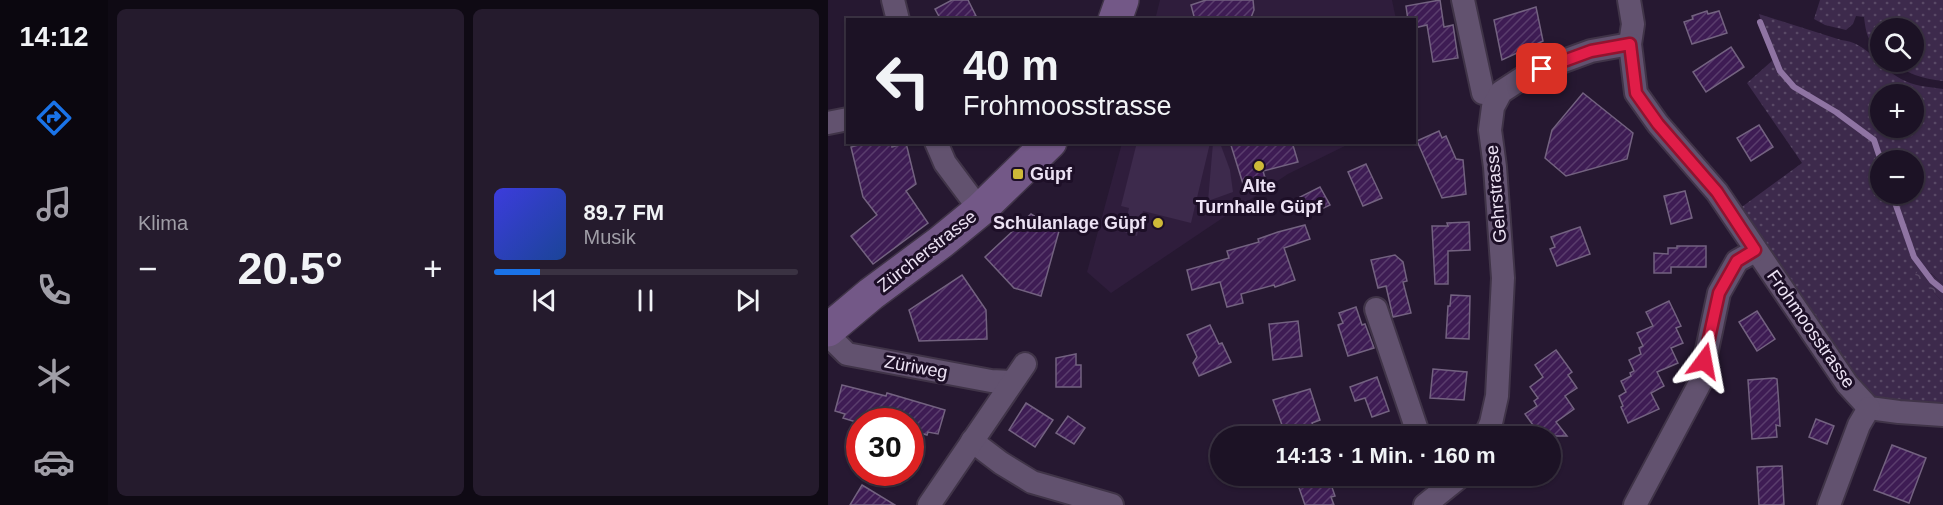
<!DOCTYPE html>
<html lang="de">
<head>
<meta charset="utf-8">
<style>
  body { margin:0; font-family:Helvetica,sans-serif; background:#251b2d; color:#f1f3f6; height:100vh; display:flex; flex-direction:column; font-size:22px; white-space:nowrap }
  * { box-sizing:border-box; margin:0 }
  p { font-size:20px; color:#a09ea7 }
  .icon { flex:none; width:33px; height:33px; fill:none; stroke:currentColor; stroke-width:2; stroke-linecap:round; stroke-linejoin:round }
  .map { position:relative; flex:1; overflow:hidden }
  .drawer { display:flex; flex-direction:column; gap:9px; padding:9px; background:#0f0a14; width:720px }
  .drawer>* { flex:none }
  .top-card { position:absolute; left:18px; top:18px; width:570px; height:126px; border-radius:0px; box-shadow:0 2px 4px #0004,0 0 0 2px #3a3242; background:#1c1225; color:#f1f3f6; overflow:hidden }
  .buttons { position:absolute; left:1042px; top:18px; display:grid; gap:12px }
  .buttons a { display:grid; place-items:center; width:54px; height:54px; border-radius:50%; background:#1c1225; box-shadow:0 2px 4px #0004,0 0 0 2px #3a3242; font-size:30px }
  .speed { position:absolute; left:18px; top:408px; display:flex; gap:12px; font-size:30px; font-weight:700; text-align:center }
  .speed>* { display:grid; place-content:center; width:78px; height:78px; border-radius:50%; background:#1c1225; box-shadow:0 2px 4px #0004,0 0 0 2px #3a3242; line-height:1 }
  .speed .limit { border:9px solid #d22; background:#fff; color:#111 }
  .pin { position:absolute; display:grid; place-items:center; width:51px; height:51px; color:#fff; margin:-26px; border-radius:12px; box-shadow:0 3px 9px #0006 }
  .me { position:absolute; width:66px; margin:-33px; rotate:13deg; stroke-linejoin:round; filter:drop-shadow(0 0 4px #0008) }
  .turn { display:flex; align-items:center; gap:21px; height:126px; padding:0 18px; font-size:27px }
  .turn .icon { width:78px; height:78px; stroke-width:2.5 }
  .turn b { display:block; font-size:42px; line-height:51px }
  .big { font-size:45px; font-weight:700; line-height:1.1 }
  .drawer .widget { flex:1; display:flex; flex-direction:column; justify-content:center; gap:9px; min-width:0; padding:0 21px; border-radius:9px; background:#251b2d }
  .song { display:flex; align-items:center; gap:18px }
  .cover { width:72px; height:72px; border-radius:9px; background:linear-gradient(135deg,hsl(240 70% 55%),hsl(220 70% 35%)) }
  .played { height:6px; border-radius:3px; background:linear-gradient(90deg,#1a73e8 15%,#3a3242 15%) }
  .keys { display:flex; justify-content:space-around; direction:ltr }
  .heat { display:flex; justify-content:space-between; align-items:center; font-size:33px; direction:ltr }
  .drawer .tiles { flex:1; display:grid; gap:9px; grid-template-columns:repeat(2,1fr) }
  .trip { position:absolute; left:382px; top:426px; width:351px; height:60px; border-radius:30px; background:#1c1225; box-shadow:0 2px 4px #0004,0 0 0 2px #3a3242; font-weight:700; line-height:60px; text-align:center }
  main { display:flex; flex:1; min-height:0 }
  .tab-bar { display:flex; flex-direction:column; width:108px; justify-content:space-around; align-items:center; background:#0b070f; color:#a09ea7 }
  .tab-bar .icon { width:42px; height:42px }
  .tab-bar .active { color:#1a73e8 }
  .tab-bar b { font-size:27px; color:#f1f3f6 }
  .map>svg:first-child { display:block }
  .built { fill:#2f1d3c }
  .grass { fill:url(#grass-dots); fill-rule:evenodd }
  .forest { fill:url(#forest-crowns) }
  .pitch { fill:#3d2a4c }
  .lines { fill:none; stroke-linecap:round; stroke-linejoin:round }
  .stream { stroke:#8f74a3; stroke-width:6 }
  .building { fill:url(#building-hatch); stroke:#736280; stroke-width:1.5 }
  .street-casing { stroke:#403448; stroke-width:26 }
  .secondary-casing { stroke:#403448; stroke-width:36 }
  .street { stroke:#62526f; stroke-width:22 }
  .secondary { stroke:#735887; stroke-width:33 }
  .route-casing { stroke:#92132f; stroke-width:15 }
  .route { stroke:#e11d48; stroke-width:10 }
  .poi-dot { fill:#ceb938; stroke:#1d0f27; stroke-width:2 }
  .labels { text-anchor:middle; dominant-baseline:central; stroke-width:6; stroke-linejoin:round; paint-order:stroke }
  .poi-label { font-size:18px; font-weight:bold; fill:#ece2f4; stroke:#1d0f27; text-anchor:start }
  .street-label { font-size:18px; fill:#ece2f4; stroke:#1d0f27 }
</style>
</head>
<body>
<main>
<nav class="tab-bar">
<b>14:12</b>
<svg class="icon active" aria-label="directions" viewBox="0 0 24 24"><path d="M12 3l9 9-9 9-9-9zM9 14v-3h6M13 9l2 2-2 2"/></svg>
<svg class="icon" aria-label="music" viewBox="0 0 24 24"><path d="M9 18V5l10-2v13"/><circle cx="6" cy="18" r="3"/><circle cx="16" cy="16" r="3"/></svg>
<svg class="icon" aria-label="phone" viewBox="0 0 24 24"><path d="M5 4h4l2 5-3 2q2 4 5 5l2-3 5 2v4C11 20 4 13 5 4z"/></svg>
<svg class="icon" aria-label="climate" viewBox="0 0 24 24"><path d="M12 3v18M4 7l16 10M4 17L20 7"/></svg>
<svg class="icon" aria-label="car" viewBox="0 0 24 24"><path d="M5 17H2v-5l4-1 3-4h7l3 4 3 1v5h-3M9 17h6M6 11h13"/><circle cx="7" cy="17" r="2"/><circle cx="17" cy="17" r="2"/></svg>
</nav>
<section class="drawer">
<div class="tiles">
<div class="widget"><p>Klima</p>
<div class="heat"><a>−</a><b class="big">20.5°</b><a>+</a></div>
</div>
<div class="widget">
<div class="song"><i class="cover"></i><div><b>89.7 FM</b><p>Musik</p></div></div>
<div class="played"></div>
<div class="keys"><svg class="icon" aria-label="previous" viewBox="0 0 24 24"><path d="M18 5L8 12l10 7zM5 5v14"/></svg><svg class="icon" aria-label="pause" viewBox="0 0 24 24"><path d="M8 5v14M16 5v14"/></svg><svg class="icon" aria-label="next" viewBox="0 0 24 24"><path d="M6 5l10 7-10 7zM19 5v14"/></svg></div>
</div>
</div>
</section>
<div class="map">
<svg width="1115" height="505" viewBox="0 0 1115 505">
  <defs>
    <pattern id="grass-dots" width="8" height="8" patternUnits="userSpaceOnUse" patternTransform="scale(1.5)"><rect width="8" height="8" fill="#3d2a4c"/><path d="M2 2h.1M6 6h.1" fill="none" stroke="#594966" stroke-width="1.8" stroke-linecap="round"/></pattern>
    <pattern id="forest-crowns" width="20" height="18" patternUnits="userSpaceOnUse" patternTransform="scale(1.5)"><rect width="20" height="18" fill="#3d2a4c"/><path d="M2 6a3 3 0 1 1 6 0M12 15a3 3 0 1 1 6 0" fill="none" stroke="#594966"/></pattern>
    <pattern id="building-hatch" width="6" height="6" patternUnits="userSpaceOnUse" patternTransform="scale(1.5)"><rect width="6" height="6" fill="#3e1c54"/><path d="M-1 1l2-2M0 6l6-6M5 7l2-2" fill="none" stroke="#5a3d6d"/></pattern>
  </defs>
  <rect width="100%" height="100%" fill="#261831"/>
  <g class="built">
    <path d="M332,0H564L568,19L327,20Z"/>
    <path d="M294,143H523L460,174L283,293L259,272Z"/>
  </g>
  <g class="grass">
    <path d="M992,0H1115V81C1094,79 1079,73 1062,62H1086V28H1053V54C1040,42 1038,34 1036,17L1028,16L1025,24L1018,30L997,25L986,19Z"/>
    <path d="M931,14L1013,40C1039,42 1051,67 1073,79C1085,86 1101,87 1115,89V284L1095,266L1088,275L1115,302V406C1094,405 1067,407 1048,397C1039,392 1031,383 1023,375L911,209L974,163L919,83L945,60ZM1053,94H1086V128H1053ZM1053,160H1086V194H1053Z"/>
  </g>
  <path class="forest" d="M1094,266L1115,284V302L1087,275Z"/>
  <g class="pitch">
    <path d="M309,142L382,143L363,223L315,211L309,236L296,232L301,208L293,206Z"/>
    <path d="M385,143H392L402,170L405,192L380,201Z"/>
  </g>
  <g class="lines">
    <g class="stream">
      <path d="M932,22L952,71L966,87L1008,112L1046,140L1053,161"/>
      <path d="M1064,194L1086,257L1104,281L1115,290"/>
    </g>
  </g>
  <g class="building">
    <path d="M124,0H140L150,20H113L107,9Z"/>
    <path d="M378,0H425L426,10L422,20H367L363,5Z"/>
    <path d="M612,0L616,27L625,25L630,58L605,62L599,25L586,28V20H580L578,6Z"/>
    <path d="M708,7L715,41L674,60L666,20Z"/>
    <path d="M879,11L880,14L891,11L899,33L864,44L856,22L865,19L864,16Z"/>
    <path d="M903,47L916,67L878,92L865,72Z"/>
    <path d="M755,93L805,133L799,159L738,176L717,158L724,130Z"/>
    <path d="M931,125L945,147L923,161L909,138Z"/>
    <path d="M611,131L614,138L618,136L628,159L635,160L638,194L614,198L589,141Z"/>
    <path d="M42,142H63L64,147L78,143L88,184L78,191L100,223L45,264L23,236L49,215L35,197L23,147Z"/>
    <path d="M402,142H464L470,162L435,171L438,181L416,187Z"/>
    <path d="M538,164L554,198L535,206L520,172Z"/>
    <path d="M492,187L502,205L481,215L472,197Z"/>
    <path d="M857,191L864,218L843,224L836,196Z"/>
    <path d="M203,214L231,231L213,296L186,288L157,257Z"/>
    <path d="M641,222L642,250L620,251V284H607L604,226H620L619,223Z"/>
    <path d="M477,225L482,239L456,248L467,280L447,287L446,285L413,294L415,303L399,307L392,282L364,290L359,270L401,258L399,251L431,242L430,239L450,232Z"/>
    <path d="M752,227L762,254L729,266L722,249L727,247L723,237Z"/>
    <path d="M849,246H878V267H843V273H826V253L840,254V248H849Z"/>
    <path d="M567,255L575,262L579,281L575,282L583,313L565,317L558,286L550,288L543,260Z"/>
    <path d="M134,275L158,310L159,339L91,341L81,310Z"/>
    <path d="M623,295L642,296L641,339L618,338L620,306H622Z"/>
    <path d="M841,301L853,326L848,328L855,343L843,348L850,363L829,372L836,386L823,393L831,409L800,423L793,407L795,406L791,396L798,392L793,381L803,376L802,373L806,371L801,360L813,354L811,348L815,346L809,333L825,326L818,312Z"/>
    <path d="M528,307L534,325L537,324L546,348L520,356L510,325L515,323L511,313Z"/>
    <path d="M929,311L947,339L929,351L911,322Z"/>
    <path d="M470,321L474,356L445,360L441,324Z"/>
    <path d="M382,325L391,344L394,343L403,362L371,376L365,363L369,357L359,335Z"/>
    <path d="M728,350L744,372L740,375L749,388L737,396L746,409L728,422L739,436H687L705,425L697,414L709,406L706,401L710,398L702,387L715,377L707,365Z"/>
    <path d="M248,354V365H253V387H228V358Z"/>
    <path d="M605,369L639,372L636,400L602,398Z"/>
    <path d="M549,377L561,411L544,417L537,398L527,401L522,387Z"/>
    <path d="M946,378L949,379L951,406L952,426L948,425L949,437L924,439L920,380Z"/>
    <path d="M14,385L58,396L59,393L117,410L110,434L100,432L99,435L82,430V422H28L15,418L17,414L7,411Z"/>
    <path d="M482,389L492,420L484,423L488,436H458L445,400Z"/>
    <path d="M198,403L225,420L207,447L181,430Z"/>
    <path d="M240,416L257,428L246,444L228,433Z"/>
    <path d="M988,419L1006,426L999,444L981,437Z"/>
    <path d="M1064,445L1098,458L1081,503L1046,490Z"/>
    <path d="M954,466L956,505H931L929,467Z"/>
    <path d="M467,476H500L507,496L503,497L506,505H477Z"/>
    <path d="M34,485L67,505H22Z"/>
  </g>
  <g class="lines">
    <g class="street-casing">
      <g id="street">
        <path d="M65,0L70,20"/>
        <path d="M635,0L655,93"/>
        <path d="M801,0L805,24L802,44L808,93L830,124L889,192L1019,384L1041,408L1071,412L1115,415"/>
        <path d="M0,123L20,119"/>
        <path d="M108,142L117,163L152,210"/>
        <path d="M548,309L591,436"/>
        <path d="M0,335L19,354L163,381L184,382"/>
        <path d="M657,436L663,423L669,396L675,278L667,167L662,130L665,107L673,92L693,79L714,69L763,51L802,44"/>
        <path d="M144,441L173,463L204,482L284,505"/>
        <path d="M101,505L197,364"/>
        <path d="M597,505L633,476"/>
        <path d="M807,505L872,383L891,293L909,261L927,251"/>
        <path d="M1001,505L1031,425L1041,408"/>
      </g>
    </g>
    <g class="secondary-casing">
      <g id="secondary">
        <path d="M287,20L294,0"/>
        <path d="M0,330L43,294L113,242L152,210L222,142"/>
      </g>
    </g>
    <use href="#street" class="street"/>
    <use href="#secondary" class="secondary"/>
  </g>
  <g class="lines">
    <g class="route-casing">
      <path id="route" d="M714,69L763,51L802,44L808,93L830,124L889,192L927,250L909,261L891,293L876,361"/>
    </g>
    <use href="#route" class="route"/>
  </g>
  <g class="poi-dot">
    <circle cx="431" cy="166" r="6"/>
    <rect x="184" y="168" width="12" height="12" rx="3"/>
    <circle cx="330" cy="223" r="6"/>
  </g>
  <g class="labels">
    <g class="poi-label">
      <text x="202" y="174">Güpf</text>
      <text x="431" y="186" text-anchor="middle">Alte<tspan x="431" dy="21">Turnhalle Güpf</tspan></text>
      <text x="318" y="223" text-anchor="end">Schulanlage Güpf</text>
    </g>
    <g class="street-label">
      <text transform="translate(668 194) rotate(-95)">Gehrstrasse</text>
      <text transform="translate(99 251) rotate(-38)">Zürcherstrasse</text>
      <text transform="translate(983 329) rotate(55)">Frohmoosstrasse</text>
      <text transform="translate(88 367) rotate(10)">Züriweg</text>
    </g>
  </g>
</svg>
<div class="buttons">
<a><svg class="icon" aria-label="search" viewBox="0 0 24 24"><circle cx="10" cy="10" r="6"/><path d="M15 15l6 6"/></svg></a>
<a>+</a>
<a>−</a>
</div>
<div class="speed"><div class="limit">30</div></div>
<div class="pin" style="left:714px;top:69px;background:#d93025"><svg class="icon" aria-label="arrive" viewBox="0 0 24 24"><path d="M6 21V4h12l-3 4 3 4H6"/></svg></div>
<svg class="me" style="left:876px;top:361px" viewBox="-20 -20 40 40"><path d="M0-17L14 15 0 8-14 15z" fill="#e11d48" stroke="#fff" stroke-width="4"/></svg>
<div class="trip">14:13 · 1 Min. · 160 m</div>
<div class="top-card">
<div class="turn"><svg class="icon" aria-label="left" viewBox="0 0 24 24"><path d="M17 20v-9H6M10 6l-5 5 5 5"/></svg><div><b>40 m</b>Frohmoosstrasse</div></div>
</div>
</div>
</main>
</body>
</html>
